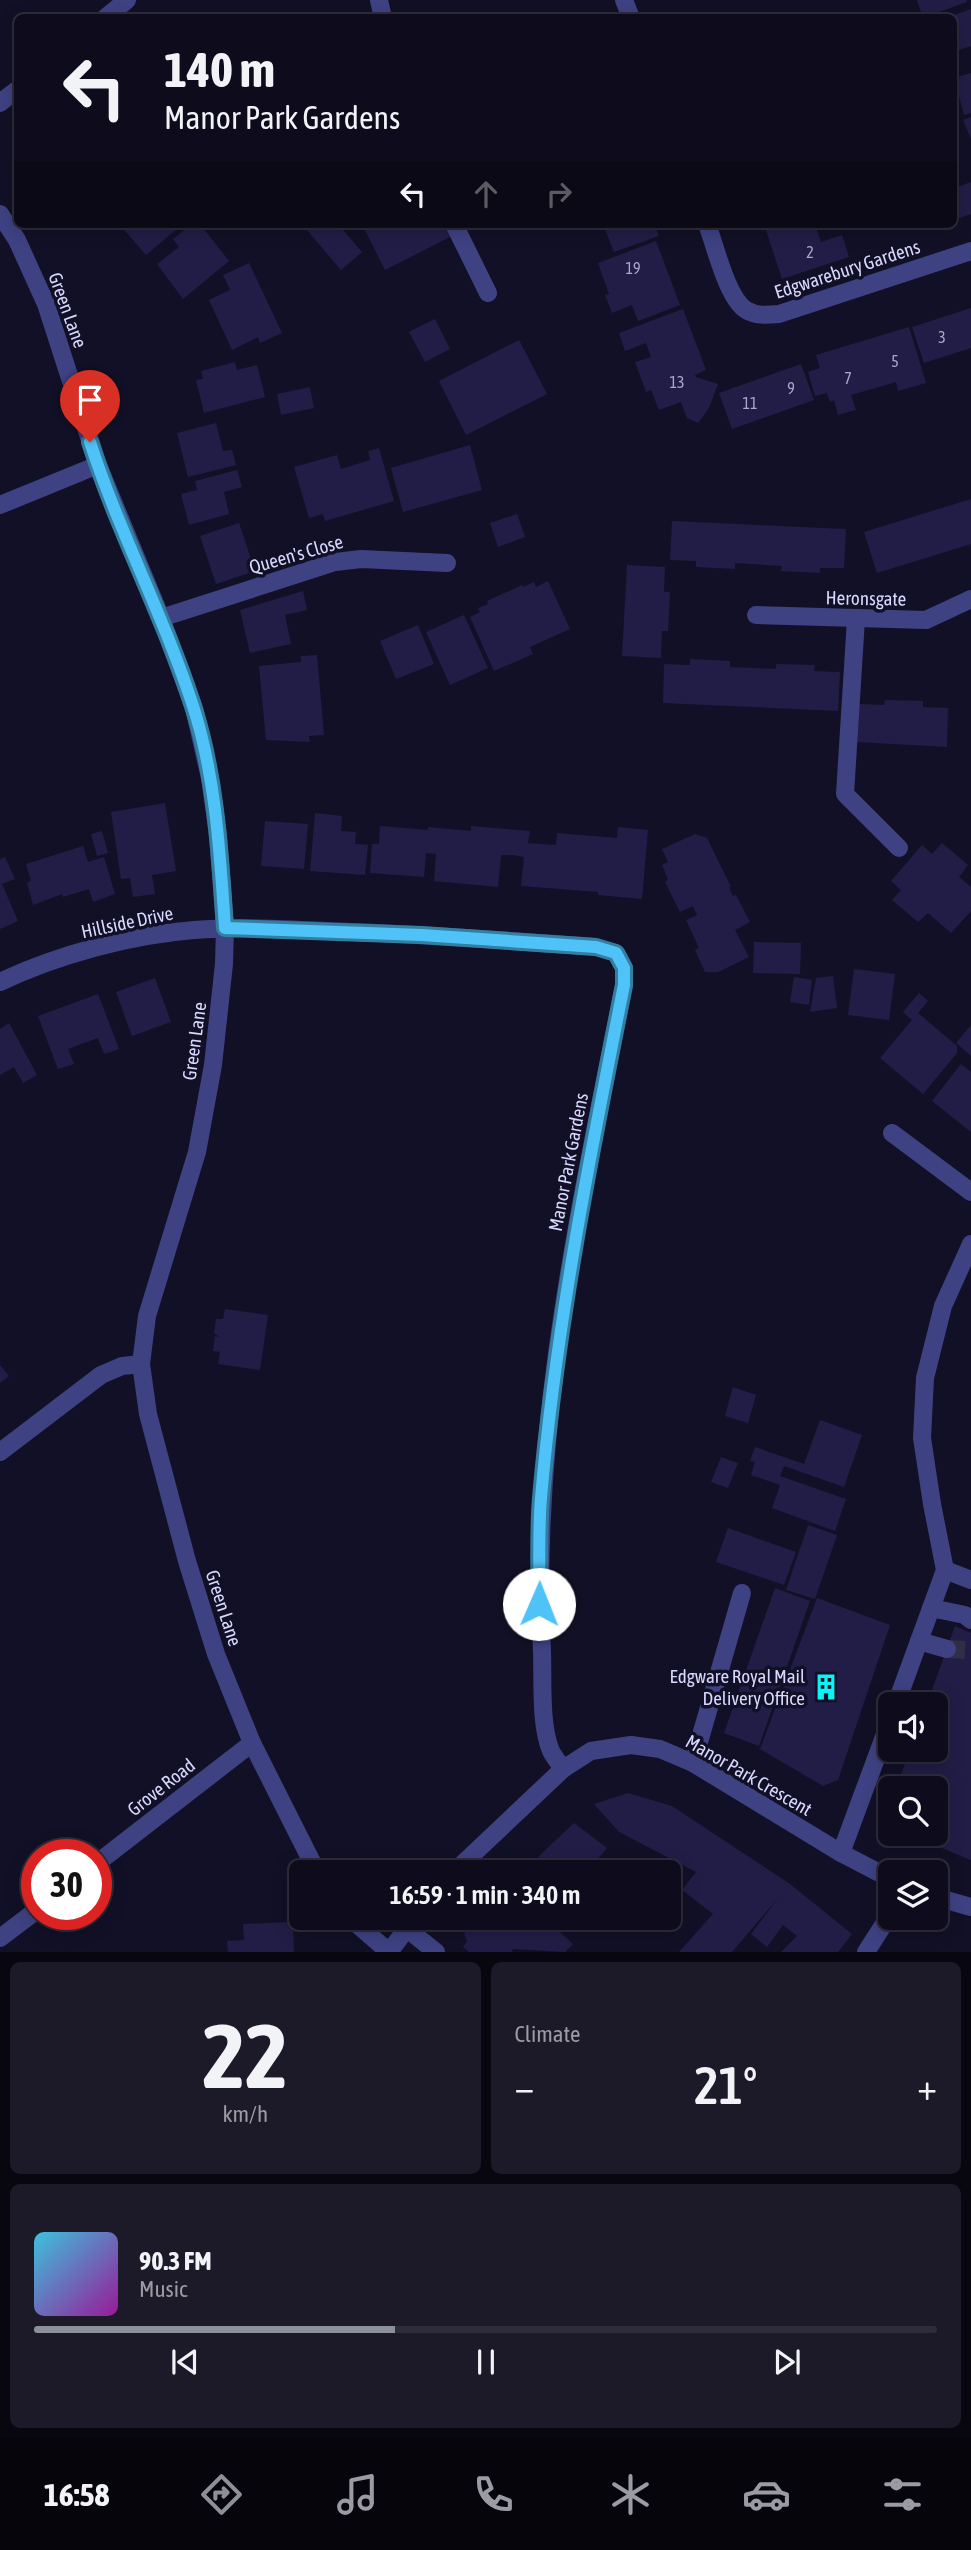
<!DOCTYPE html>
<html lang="en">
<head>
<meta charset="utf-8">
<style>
  body { margin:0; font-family:"Asap Condensed",sans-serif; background:#1c1a29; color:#f1f3f6; height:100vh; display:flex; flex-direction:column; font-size:26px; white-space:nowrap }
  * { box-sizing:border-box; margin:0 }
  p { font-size:23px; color:#9b9ba3 }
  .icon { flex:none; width:38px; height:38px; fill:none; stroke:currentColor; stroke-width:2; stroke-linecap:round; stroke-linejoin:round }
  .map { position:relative; height:1952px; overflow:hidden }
  .drawer { display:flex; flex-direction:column; gap:10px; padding:10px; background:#08070f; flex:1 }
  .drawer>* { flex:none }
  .banner { position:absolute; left:14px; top:14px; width:943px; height:214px; border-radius:10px; box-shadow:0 4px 18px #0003,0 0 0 2px #2e2c3b; background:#0e0c1c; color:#f1f3f6; overflow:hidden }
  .controls { position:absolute; left:878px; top:1692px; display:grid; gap:14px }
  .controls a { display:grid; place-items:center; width:70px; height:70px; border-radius:10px; background:#0e0c1c; box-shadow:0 4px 18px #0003,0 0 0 2px #2e2c3b; font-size:35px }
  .speed { position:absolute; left:21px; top:1839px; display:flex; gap:14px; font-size:35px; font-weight:700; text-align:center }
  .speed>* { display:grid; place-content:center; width:91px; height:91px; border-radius:50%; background:#0e0c1c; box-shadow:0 4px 18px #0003,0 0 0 2px #2e2c3b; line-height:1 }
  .speed .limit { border:10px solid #d22; background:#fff; color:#111 }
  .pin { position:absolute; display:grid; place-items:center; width:60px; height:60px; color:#fff; margin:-72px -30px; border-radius:50% 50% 50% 0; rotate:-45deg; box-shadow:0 0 7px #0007 }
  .pin .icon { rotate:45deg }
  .me { position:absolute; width:77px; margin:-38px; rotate:1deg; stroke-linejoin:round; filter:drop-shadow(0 0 5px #0008) }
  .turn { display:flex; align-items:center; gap:24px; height:147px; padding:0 35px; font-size:32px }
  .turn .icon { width:91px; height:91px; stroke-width:2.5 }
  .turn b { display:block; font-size:49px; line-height:60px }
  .lanes { display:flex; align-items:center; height:66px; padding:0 35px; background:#0003; justify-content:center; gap:35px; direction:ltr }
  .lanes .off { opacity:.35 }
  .big { font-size:52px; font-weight:600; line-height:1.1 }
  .drawer .tile { flex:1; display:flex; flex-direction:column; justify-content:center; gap:10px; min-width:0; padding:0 24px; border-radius:10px; background:#1c1a29 }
  .drawer .dial { align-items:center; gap:0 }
  .dial b { font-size:91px; line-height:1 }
  .song { display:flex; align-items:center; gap:21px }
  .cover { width:84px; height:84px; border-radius:10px; background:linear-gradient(135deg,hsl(190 70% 55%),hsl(300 70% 35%)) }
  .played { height:7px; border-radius:4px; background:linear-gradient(90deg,#8c9099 40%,#2e2c3b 40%) }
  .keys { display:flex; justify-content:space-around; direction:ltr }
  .heat { display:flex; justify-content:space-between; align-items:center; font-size:38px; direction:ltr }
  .drawer .tiles { flex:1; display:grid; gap:10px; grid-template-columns:1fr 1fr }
  .tile:last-child { grid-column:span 2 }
  .trip { position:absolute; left:289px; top:1860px; width:392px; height:70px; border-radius:10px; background:#0e0c1c; box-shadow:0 4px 18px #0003,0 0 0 2px #2e2c3b; font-weight:600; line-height:70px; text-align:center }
  .tab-bar { display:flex; height:112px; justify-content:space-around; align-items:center; background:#06050b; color:#9b9ba3 }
  .tab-bar .icon { width:49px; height:49px }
  .tab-bar .selected { color:#8c9099 }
  .tab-bar b { font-size:32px; color:#f1f3f6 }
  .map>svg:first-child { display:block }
  .building { fill:#221d46 }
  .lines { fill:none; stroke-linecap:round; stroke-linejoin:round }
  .minor-tunnel { stroke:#302e46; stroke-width:18; stroke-dasharray:18 9; stroke-linecap:butt }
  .minor { stroke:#3e4283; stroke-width:18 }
  .route-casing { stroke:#337fa1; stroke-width:18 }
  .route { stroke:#4fc3f7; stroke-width:12 }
  .labels { text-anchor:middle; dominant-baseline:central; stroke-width:7; stroke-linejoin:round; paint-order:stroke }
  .number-label { font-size:16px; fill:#aaa8cf }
  .street-label { font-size:19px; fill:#d8d7fd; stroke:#121026 }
  .poi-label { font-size:19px; fill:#d8d7fd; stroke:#121026; text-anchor:end }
</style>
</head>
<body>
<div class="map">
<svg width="971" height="1952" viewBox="0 0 971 1952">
  <rect width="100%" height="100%" fill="#121026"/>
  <g class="building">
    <path d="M917,0H966L967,2L923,18Z"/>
    <path d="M971,9V46L954,52V18L948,17Z"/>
    <path d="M971,73V113L964,115L954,78Z"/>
    <path d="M971,117V139L963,120Z"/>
    <path d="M971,182V214L954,220V188Z"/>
    <path d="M119,224H175L178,228L146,255Z"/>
    <path d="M192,224H200L229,261L183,299L157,264L179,247L173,239Z"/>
    <path d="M311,224H338L362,252L341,270L306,229Z"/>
    <path d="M362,224H446L452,236L385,270Z"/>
    <path d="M603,224H654L659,236L614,252Z"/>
    <path d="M764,224H815L821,242L842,235L849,257L782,279Z"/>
    <path d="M656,241L680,305L638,321L632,305L612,313L605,295L609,294L598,263Z"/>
    <path d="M249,263L282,333L260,343L258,337L232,350L209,300L230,290L223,275Z"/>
    <path d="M971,308V348L924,363L912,327Z"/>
    <path d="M683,309L706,370L695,375L696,377L718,384L709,408L698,423L687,418L681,402L659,410L651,390L646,392L635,362L651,357L646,343L625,351L619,333Z"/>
    <path d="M435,319L450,349L425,362L409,332Z"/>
    <path d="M909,327L926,383L898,391L896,382L851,395L856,410L838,415L834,400L830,402L827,393L815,396L808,372L820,368L816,355Z"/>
    <path d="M519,340L547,394L466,435L439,381Z"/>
    <path d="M235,362L237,370L257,365L265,397L204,413L196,380L203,379L201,371Z"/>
    <path d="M801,364L814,400L732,429L719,393Z"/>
    <path d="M310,387L314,408L281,415L277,394Z"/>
    <path d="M216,423L223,451L232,450L236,465L188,477L177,433Z"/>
    <path d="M470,445L482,490L403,512L391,468Z"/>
    <path d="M379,448L394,501L325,521L323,514L309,518L294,467L337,455L341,469L370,460L368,451Z"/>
    <path d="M237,470L242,487L224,492L229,514L189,525L181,494L197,490L195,481Z"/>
    <path d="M971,499V544L877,573L864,532Z"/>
    <path d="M517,514L525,537L498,547L490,523Z"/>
    <path d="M672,521L846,529L844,568H820V573L781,571L782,566L735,563V569L696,567V561L670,560Z"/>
    <path d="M239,523L255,571L216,584L200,536Z"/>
    <path d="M627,565L665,567L664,592H670L668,631H662L661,658L622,656Z"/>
    <path d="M548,581L570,629L530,647L533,654L494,671L470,617L480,612L478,608L488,604L487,601L522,585L523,587L534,582L536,587Z"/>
    <path d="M303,591L307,610L285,615L291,644L250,653L240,610Z"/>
    <path d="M464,615L488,668L450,685L426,632Z"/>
    <path d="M418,625L434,664L396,679L380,641Z"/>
    <path d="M317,655L324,735L309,736L310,742L266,740L259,666L301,662V656Z"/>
    <path d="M690,659L730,661V667L776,669V664L815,665L814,671L840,672L838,711L663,703L664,664L690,665Z"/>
    <path d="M885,700L923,701V707L948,708L947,747L857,742L859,704L884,705Z"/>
    <path d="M165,803L176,871L152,875L155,894L133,897L130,878L121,879L111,812Z"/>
    <path d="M315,813L342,816L341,831L356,832L355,844L368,845L365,875L310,871Z"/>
    <path d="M265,821L308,824L304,869L261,866Z"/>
    <path d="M380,826L428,830V827L471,831V826L530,831L528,843L556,845L557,833L617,838L618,827L648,830L642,899L598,895V892L521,886L524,857L513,855H501L498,887L434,881L436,854L426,853L424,877L370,873L372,844H379Z"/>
    <path d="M102,831L108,853L97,856L91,834Z"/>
    <path d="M695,834L707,838L731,887H729L733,896L736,895L750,922L735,930L749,957L718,972H705L695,950L699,948L686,920L697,915L693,906L680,912L665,882L668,879L662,865L668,862L662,849Z"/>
    <path d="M942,843L968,865L959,877L971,887V911L951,933L928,913L918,922L892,900L901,890L891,881L922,845L932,854Z"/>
    <path d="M83,846L88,862L104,857L115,894L93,902L89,889L63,897L62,894L33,905L27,883L31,881L26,864Z"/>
    <path d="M5,857L15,879L2,884L18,921L0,929V859Z"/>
    <path d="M754,942L801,943L800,974L753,973Z"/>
    <path d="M854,969L895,974L889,1020L848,1015Z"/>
    <path d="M833,976L837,1008L810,1012L816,978Z"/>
    <path d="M794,977L812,980L809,1005L790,1002Z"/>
    <path d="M155,978L171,1022L132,1036L116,992Z"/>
    <path d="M919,993L928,1001L918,1013L957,1046V1053L923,1094L880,1058L912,1020L903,1012Z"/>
    <path d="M98,994L119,1049L104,1054L98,1038L68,1049L74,1064L58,1069L38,1016Z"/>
    <path d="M9,1023L37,1075L23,1083L14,1067L0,1075V1029Z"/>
    <path d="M971,1025V1056L956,1043Z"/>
    <path d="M961,1064L971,1072V1132L932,1101Z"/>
    <path d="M225,1309L268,1315L260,1370L218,1364L220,1352L213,1351L215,1336L219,1337L214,1333L216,1319H223Z"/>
    <path d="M0,1365L9,1376L0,1383Z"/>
    <path d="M733,1387L756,1395L748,1423L725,1416Z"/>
    <path d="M820,1420L862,1435L844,1487L784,1466L780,1476L846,1499L835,1531L772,1508L780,1485L751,1475L755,1462L750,1461L755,1447L804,1464Z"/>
    <path d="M721,1457L738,1463L728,1488L711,1482Z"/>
    <path d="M808,1525L837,1535L815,1599L786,1590Z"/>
    <path d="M728,1528L796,1552L784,1585L716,1562Z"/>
    <path d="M775,1588L810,1601L759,1746L724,1733Z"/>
    <path d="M817,1598L890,1625L838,1780L823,1786L760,1749Z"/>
    <path d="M955,1626L971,1633V1860L908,1834H936V1788H896L910,1750H936V1704H927Z"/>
    <path d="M628,1793L672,1806L790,1884L852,1934L838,1952H781L797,1936L783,1925L767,1947L751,1934L779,1897L732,1952H679L713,1914L682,1890L696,1872L619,1832L594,1804Z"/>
    <path d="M891,1802V1827L883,1823Z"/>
    <path d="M574,1823L607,1848L587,1872H553L538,1857Z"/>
    <path d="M535,1861L549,1872H524Z"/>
    <path d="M480,1918H545L573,1944L565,1952L513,1949L512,1952H469L463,1947L467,1941L464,1934Z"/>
    <path d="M293,1922L294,1952H228L227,1941L244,1940L243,1924Z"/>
  </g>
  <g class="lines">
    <path class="minor-tunnel" d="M947,1649L967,1650L971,1645"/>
    <g class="minor">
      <path d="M379,0L383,18"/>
      <path d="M624,0L631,18"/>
      <path d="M105,18L127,0"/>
      <path d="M0,103L18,89"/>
      <path d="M0,214L17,240L46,304L98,465L161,618L194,708L210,778L218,835L225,928L224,964L213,1065L197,1152L147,1316L141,1364L148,1414L187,1561L216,1654L252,1743L317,1872"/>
      <path d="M454,224L488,293"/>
      <path d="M707,224C715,245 727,298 746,310C756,316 767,315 779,314L971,251"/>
      <path d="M0,505L98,465"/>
      <path d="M756,615L926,620L971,599"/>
      <path d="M161,618L335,562L361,559L447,563"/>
      <path d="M856,619L845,794L899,848"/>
      <path d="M0,982C57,955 130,935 194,930C247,926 300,930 352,932C434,935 515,941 596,947L616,953L624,968V985C581,1204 530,1426 542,1651C543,1680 540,1726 551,1751C554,1757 559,1763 563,1769"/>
      <path d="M892,1133L971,1192"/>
      <path d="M0,1452L101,1375L122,1366L141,1364"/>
      <path d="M945,1570L971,1580"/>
      <path d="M931,1608L965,1615L971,1620"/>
      <path d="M919,1641L947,1649"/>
      <path d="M896,1704L945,1570L932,1504L922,1438L925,1378L943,1306L971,1244"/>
      <path d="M693,1763L742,1593"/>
      <path d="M841,1853L891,1718"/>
      <path d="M96,1864L252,1743"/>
      <path d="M454,1872L563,1769L591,1751L631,1745L660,1749L693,1763L841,1853L891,1879"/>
      <path d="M936,1897L971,1907"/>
      <path d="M350,1918L389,1952L415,1918"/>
      <path d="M406,1928L436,1952"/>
      <path d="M0,1938L37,1910"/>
      <path d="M866,1952L891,1913"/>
    </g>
  </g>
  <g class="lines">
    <g class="route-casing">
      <path id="route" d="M90,442C119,532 164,616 193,706C216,777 220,855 225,928L422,935L596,947L616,953L624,968V985C590,1155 556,1325 541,1498C538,1533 540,1569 539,1604"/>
    </g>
    <use href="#route" class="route"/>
  </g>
  <defs>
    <g id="building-bare" transform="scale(2.1)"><path d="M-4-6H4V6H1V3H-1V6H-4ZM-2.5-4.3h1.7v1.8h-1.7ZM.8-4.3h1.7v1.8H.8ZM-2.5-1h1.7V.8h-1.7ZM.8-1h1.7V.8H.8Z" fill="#0df3f4" stroke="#121026" stroke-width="2.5" paint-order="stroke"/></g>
  </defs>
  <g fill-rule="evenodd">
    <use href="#building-bare" x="826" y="1687"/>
  </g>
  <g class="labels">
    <g class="number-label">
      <text x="810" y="252">2</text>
      <text x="633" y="268">19</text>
      <text x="942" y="337">3</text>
      <text x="895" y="361">5</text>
      <text x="848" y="378">7</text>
      <text x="677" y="382">13</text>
      <text x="791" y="388">9</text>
      <text x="750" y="403">11</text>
    </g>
    <g class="street-label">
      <text transform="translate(847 269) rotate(-18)">Edgwarebury Gardens</text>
      <text transform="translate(68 310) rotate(70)">Green Lane</text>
      <text transform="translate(296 554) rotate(-16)">Queen's Close</text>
      <text transform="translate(866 598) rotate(1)">Heronsgate</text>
      <text transform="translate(127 922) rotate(-12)">Hillside Drive</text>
      <text transform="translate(194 1041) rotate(-82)">Green Lane</text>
      <text transform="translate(568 1162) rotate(-79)">Manor Park Gardens</text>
      <text transform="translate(224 1608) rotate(72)">Green Lane</text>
      <text transform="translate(749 1775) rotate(30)">Manor Park Crescent</text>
      <text transform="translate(161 1787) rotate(-38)">Grove Road</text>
    </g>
    <g class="poi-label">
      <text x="805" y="1676">Edgware Royal Mail<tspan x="805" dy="22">Delivery Office</tspan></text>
    </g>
  </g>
</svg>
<div class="controls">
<a><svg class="icon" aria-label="sound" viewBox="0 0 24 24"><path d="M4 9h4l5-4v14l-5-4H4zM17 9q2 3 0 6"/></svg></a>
<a><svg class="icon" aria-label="search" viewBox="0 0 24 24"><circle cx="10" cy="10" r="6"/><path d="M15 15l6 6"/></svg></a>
<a><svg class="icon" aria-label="layers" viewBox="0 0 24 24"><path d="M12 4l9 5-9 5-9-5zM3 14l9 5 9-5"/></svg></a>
</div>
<div class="speed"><div class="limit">30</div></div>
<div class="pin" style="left:90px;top:442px;background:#d93025"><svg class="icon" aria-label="arrive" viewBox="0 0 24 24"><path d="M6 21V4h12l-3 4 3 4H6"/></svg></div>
<svg class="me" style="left:539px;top:1604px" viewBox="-20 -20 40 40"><circle r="19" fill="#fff"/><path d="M0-13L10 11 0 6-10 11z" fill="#4fc3f7"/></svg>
<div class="trip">16:59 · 1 min · 340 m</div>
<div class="banner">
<div class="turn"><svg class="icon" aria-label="left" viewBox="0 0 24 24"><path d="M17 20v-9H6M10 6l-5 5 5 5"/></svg><div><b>140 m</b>Manor Park Gardens</div></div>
<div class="lanes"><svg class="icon" aria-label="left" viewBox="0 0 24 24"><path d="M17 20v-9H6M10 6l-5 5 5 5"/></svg><svg class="icon off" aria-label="ahead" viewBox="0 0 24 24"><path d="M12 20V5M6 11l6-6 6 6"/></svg><svg class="icon off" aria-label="right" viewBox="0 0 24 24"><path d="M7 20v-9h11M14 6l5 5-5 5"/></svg></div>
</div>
</div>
<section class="drawer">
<div class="tiles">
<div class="tile dial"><b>22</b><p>km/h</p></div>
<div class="tile"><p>Climate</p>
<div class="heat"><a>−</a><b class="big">21°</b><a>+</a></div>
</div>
<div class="tile">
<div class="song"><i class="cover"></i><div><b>90.3 FM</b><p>Music</p></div></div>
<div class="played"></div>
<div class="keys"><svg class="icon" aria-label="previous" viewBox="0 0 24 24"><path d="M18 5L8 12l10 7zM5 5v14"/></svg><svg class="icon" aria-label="pause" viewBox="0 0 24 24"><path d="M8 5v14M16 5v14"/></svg><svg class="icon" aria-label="next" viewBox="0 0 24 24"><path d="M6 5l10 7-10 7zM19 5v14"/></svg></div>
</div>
</div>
</section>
<nav class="tab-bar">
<b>16:58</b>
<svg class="icon selected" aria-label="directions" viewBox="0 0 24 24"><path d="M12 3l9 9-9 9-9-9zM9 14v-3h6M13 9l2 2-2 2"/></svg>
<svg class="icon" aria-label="music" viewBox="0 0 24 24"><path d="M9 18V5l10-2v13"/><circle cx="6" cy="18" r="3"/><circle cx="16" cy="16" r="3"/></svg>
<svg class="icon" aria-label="phone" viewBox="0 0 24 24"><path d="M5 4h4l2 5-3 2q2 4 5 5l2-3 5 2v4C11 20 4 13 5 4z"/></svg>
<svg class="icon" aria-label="climate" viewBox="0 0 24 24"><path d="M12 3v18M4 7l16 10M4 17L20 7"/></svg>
<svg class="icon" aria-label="car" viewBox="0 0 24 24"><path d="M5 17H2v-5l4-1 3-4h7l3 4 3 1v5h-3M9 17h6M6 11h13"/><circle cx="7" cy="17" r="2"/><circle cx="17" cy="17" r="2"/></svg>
<svg class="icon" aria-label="filters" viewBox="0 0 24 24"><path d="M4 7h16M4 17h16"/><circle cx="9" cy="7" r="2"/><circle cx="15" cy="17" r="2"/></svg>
</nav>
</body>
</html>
